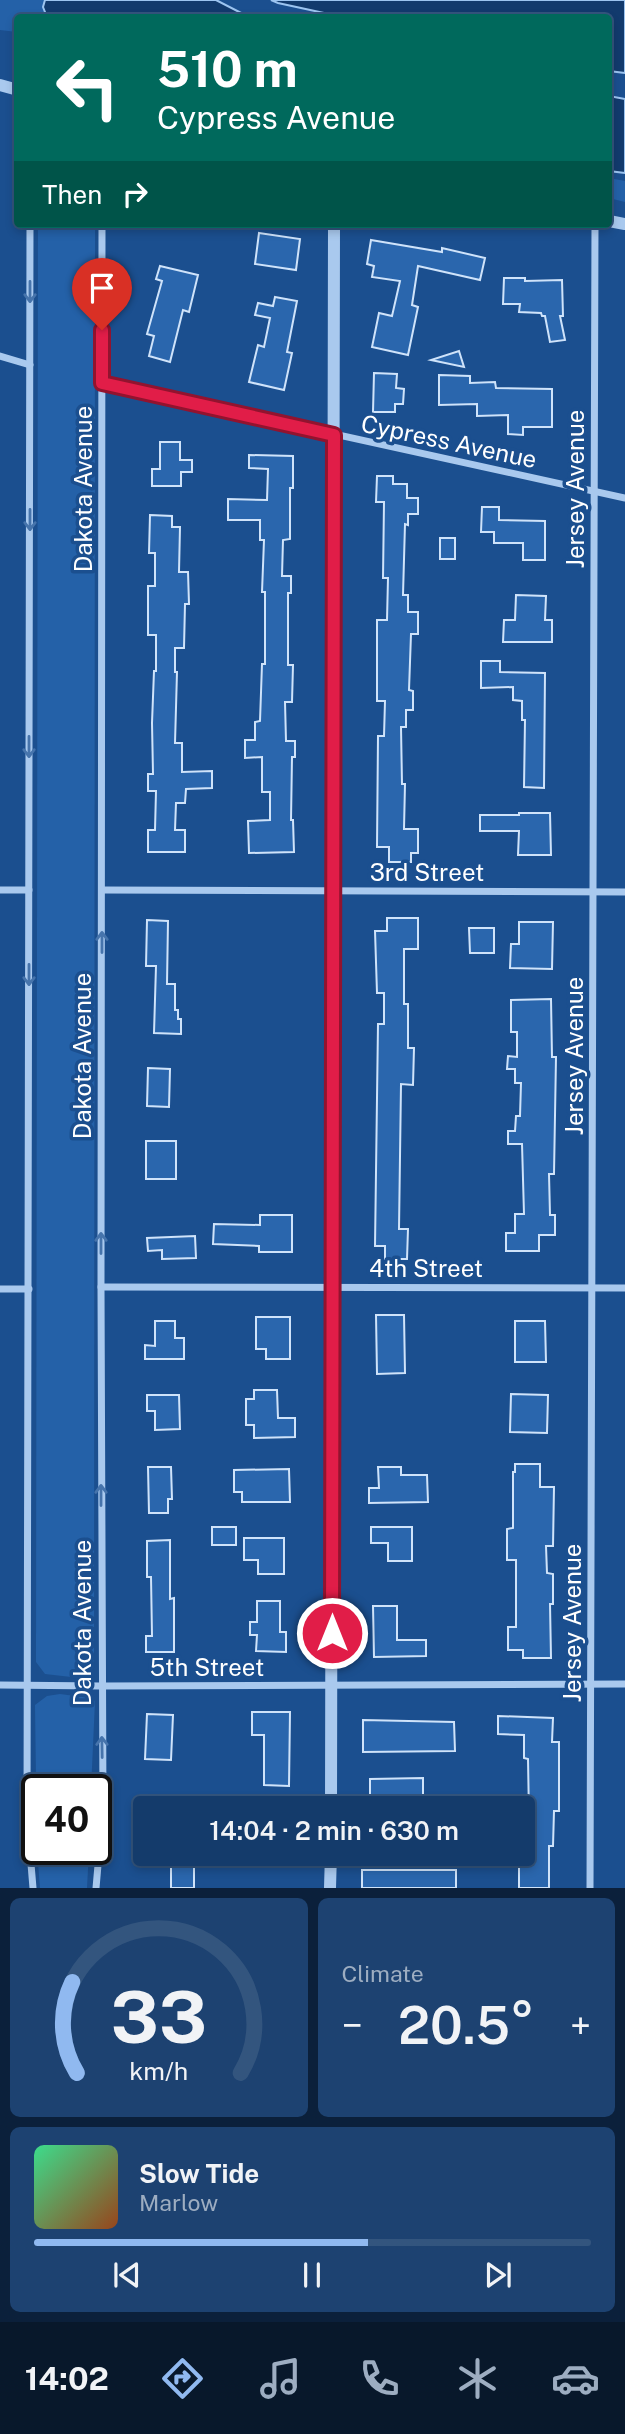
<!DOCTYPE html>
<html lang="en">
<head>
<meta charset="utf-8">
<style>
  body { margin:0; font-family:"Public Sans",sans-serif; background:#1d4271; color:#f1f3f6; height:100vh; display:flex; flex-direction:column; font-size:26px; white-space:nowrap }
  * { box-sizing:border-box; margin:0 }
  p { font-size:23px; color:#9dadc1 }
  .icon { flex:none; width:38px; height:38px; fill:none; stroke:currentColor; stroke-width:2; stroke-linecap:round; stroke-linejoin:round }
  .map { position:relative; height:1888px; overflow:hidden }
  .details { display:flex; flex-direction:column; gap:10px; padding:10px; background:#0b203b; flex:1 }
  .details>* { flex:none }
  .hud { position:absolute; left:14px; top:14px; width:598px; height:214px; border-radius:7px; box-shadow:0 4px 10px #0003,0 0 0 2px #33557e; background:#00695c; color:#fff; overflow:hidden }
  .speed { position:absolute; left:21px; top:1774px; display:flex; gap:14px; font-size:35px; font-weight:700; text-align:center }
  .speed>* { display:grid; place-content:center; width:91px; height:91px; border-radius:50%; background:#143b6b; box-shadow:0 4px 10px #0003,0 0 0 2px #33557e; line-height:1 }
  .speed .limit { border:4px solid #111; border-radius:10px; background:#fff; color:#111 }
  .pin { position:absolute; display:grid; place-items:center; width:60px; height:60px; color:#fff; margin:-72px -30px; border-radius:50% 50% 50% 0; rotate:-45deg; box-shadow:0 0 7px #0007 }
  .pin .icon { rotate:45deg }
  .me { position:absolute; width:77px; margin:-38px; rotate:0deg; stroke-linejoin:round; filter:drop-shadow(0 0 5px #0008) }
  .turn { display:flex; align-items:center; gap:24px; height:147px; padding:0 28px; font-size:32px }
  .turn .icon { width:91px; height:91px; stroke-width:2.5 }
  .turn b { display:block; font-size:49px; line-height:60px }
  .then { display:flex; align-items:center; height:66px; padding:0 28px; background:#0003; gap:14px; font-size:26px }
  .big { font-size:52px; font-weight:600; line-height:1.1 }
  .details .tile { flex:1; display:flex; flex-direction:column; justify-content:center; gap:10px; min-width:0; padding:0 24px; border-radius:10px; background:#1d4271 }
  .details .dial { align-items:center; gap:0 }
  .dial svg { height:182px; overflow:visible; fill:none; stroke:#33557e; stroke-width:7; stroke-linecap:round; text-anchor:middle }
  .dial text { fill:#f1f3f6; stroke:none }
  .song { display:flex; align-items:center; gap:21px }
  .cover { width:84px; height:84px; border-radius:10px; background:linear-gradient(135deg,hsl(150 70% 55%),hsl(20 70% 35%)) }
  .played { height:7px; border-radius:4px; background:linear-gradient(90deg,#90b9f0 60%,#33557e 60%) }
  .keys { display:flex; justify-content:space-around; direction:ltr }
  .heat { display:flex; justify-content:space-between; align-items:center; font-size:38px; direction:ltr }
  .details .tiles { flex:1; display:grid; gap:10px; grid-template-columns:1fr 1fr }
  .tile:last-child { grid-column:span 2 }
  .trip { position:absolute; left:133px; top:1796px; width:402px; height:70px; border-radius:7px; background:#143b6b; box-shadow:0 4px 10px #0003,0 0 0 2px #33557e; font-weight:600; line-height:70px; text-align:center }
  .tabs { display:flex; height:112px; justify-content:space-around; align-items:center; background:#08182b; color:#9dadc1 }
  .tabs .icon { width:49px; height:49px }
  .tabs .active { color:#90b9f0 }
  .tabs b { font-size:32px; color:#f1f3f6 }
  .map>svg:first-child { display:block }
  .green { fill:#2461a8 }
  .water { fill:#123a6d; stroke:#9cc4f0; stroke-width:2 }
  .building { fill:#2a66ad; stroke:#cfe3fa; stroke-width:2 }
  .lines { fill:none; stroke-linecap:round; stroke-linejoin:round }
  .minor { stroke:#a9c9ee; stroke-width:7 }
  .tertiary { stroke:#a9c9ee; stroke-width:12 }
  .oneway { stroke:#4674ac }
  .route-casing { stroke:#92132f; stroke-width:18 }
  .route { stroke:#e11d48; stroke-width:12 }
  .labels { text-anchor:middle; dominant-baseline:central; stroke-width:7; stroke-linejoin:round; paint-order:stroke }
  .street-label { font-size:24px; fill:#fff; stroke:#1b4f8f }
</style>
</head>
<body>
<div class="map">
<svg width="625" height="1888" viewBox="0 0 625 1888">
  <rect width="100%" height="100%" fill="#1b4f8f"/>
  <g class="green">
    <path d="M0,0H45L43,7L47,17L18,18L17,32L0,30Z"/>
    <path d="M609,178L625,181V202L609,198Z"/>
    <path d="M38,224H95L94,1664L90,1672L80,1678L45,1674L36,1662Z"/>
    <path d="M60,1694L90,1698L95,1701L91,1790H37V1849L35,1705L47,1696Z"/>
    <path d="M37,1850H89L87,1888H40Z"/>
  </g>
  <g class="water">
    <path d="M45,0H216L249,17H47L43,7Z"/>
    <path d="M271,0H625V73L609,71V18H347L278,3Z"/>
    <path d="M609,96L625,99V173L609,171Z"/>
  </g>
  <g class="building">
    <path d="M259,233L300,239L296,270L255,264Z"/>
    <path d="M371,240L442,252V248L485,258L480,280L418,266L412,305L418,307L408,355L372,347L379,313L392,316L400,281L372,277L374,266L367,264Z"/>
    <path d="M160,266L198,275L189,312L183,310L170,362L149,356L154,336L147,334L162,281L156,279Z"/>
    <path d="M504,278H525V281L562,280L563,316H560L565,340L550,342L545,316H542L541,313L519,312L520,304H503Z"/>
    <path d="M275,297L297,301L287,352L292,353L284,390L249,382L258,345L264,347L270,318L255,315L258,303L273,306Z"/>
    <path d="M459,351L464,367L431,360Z"/>
    <path d="M374,373L397,374L396,388L404,389L403,404H395V412H373Z"/>
    <path d="M439,375L470,376V383L495,382L496,388L552,389V427H523V435L508,434V415L477,416V404L439,405Z"/>
    <path d="M160,442H180V460H192V472H181V486H152V469H160Z"/>
    <path d="M249,455L293,456V488H290V539L283,540L282,576H291V593H288V665H293L292,702H285L286,741H295V757H292L291,820H293L294,852L249,853L248,821L270,820V792H262V757L245,758V740H255V722L260,721L262,664H265V592H262L264,540H260V520H228V499L267,500L268,469L249,468Z"/>
    <path d="M377,476H393V484H407V498H418V514H408V525L405,524L403,595H408V612H418V634H411L409,690L413,691V710H406V727H401L402,784H405L404,829H418V853H411V862H389V847H377L378,736H384L385,701H377V620H387L388,578H383L384,502H376Z"/>
    <path d="M482,507H499V520L545,521V560H523V543H494V532H481Z"/>
    <path d="M150,515L172,516V527H180L179,572H188L189,604H185L184,648H175V672H177L175,743H182V772L212,771V788L186,789L185,803H176L175,830H185V852H148V830H155L156,791H148V774H153L152,723L154,671H156V635H148V586H155V553H149Z"/>
    <rect x="440" y="538" width="15" height="21"/>
    <path d="M516,595L546,596L545,620H552V642H503L504,620H515Z"/>
    <path d="M481,661H500V672L545,673L544,788L524,787L525,720H522V701L513,700V687L481,688Z"/>
    <path d="M519,813H550L551,855H518L519,831H480V815H519Z"/>
    <path d="M387,918H418V949H404V1004H408V1048H414L413,1085L401,1084L399,1229H408L407,1259H385V1246H375L378,1024H384V993H377L375,931H387Z"/>
    <path d="M147,920L168,921L167,984H175V1010H178V1019H181V1034L154,1033L156,966H146Z"/>
    <path d="M519,922H553L552,969L510,968L511,944H519Z"/>
    <path d="M469,928H494V953H470Z"/>
    <path d="M551,999L552,1057H556L554,1174H549L550,1215H555V1235H539V1251H506V1233H515V1214H524L522,1144H508V1131H515L516,1116H520L521,1083H515V1069H507L508,1056L517,1057V1032H511V1000Z"/>
    <path d="M148,1068L170,1069L169,1107L147,1106Z"/>
    <rect x="146" y="1141" width="30" height="38"/>
    <path d="M260,1215H292V1252H259V1246L213,1244L214,1224L260,1225Z"/>
    <path d="M195,1236L196,1258L162,1259V1250L148,1251L147,1238Z"/>
    <path d="M376,1315H404L405,1373L377,1374Z"/>
    <path d="M256,1317H290V1359H266V1349H256Z"/>
    <path d="M155,1321H175V1338H184V1359H145V1345L155,1346Z"/>
    <path d="M515,1321H545L546,1362H515Z"/>
    <path d="M254,1390H277L278,1418H295V1437L254,1438V1425H246V1399H254Z"/>
    <path d="M511,1394L548,1395L547,1433L510,1432Z"/>
    <path d="M147,1395H179L180,1429L155,1430V1411H147Z"/>
    <path d="M515,1464H540V1487H554L553,1546H546L547,1573L553,1574V1604H550L551,1658H523V1650H508V1627H516V1560H507V1529L513,1528V1472H515Z"/>
    <path d="M148,1467H171L172,1499H168V1513H149Z"/>
    <path d="M378,1467H401V1475H427L428,1502L369,1503V1488H379Z"/>
    <path d="M289,1469L290,1502H242V1492H234V1470Z"/>
    <rect x="212" y="1527" width="24" height="18"/>
    <path d="M371,1527H412V1561H388V1543H371Z"/>
    <path d="M244,1538H284V1574H258V1560H244Z"/>
    <path d="M170,1540V1599L174,1598V1652H146V1636H152L151,1577H147V1541Z"/>
    <path d="M257,1601H280V1632H286V1652L256,1651L257,1635H250V1622H257Z"/>
    <path d="M373,1606H397V1640H426V1656L374,1657Z"/>
    <path d="M252,1712H290L289,1786L264,1785V1735H252Z"/>
    <path d="M147,1714L173,1715L171,1760L145,1759Z"/>
    <path d="M498,1716L553,1718L552,1742H559V1811H554L553,1846H549V1888H519V1861H523V1816H529L528,1759L524,1758V1735L498,1734Z"/>
    <path d="M363,1720L454,1722L455,1751L363,1752Z"/>
    <path d="M423,1778V1807L382,1808V1796H370V1779Z"/>
    <rect x="171" y="1853" width="23" height="35"/>
    <rect x="362" y="1870" width="94" height="18"/>
  </g>
  <g class="lines">
    <g class="minor">
      <path d="M30,224L27,1816L33,1888"/>
      <path d="M0,356L30,365"/>
      <path d="M102,383L625,498"/>
      <path d="M0,890H29"/>
      <path d="M102,890L625,892"/>
      <path d="M101,1287L625,1288"/>
      <path d="M0,1289H29"/>
      <path d="M0,1685L101,1686L625,1684"/>
      <path d="M96,1888L103,1808L101,1287L102,224"/>
      <path d="M590,1888L595,224"/>
    </g>
    <g class="tertiary">
      <path d="M0,85L18,90"/>
      <path d="M609,221L625,224"/>
      <path d="M331,1808L334,224"/>
      <path d="M330,1888L331,1853"/>
    </g>
  </g>
  <defs><path id="oneway-shaft" d="M-6 0H5M1.5-3L5.5 0L1.5 3" fill="none" stroke-width="1.6" stroke-linecap="round" stroke-linejoin="round" transform="scale(1.75)"/></defs>
  <g class="oneway">
    <use href="#oneway-shaft" transform="translate(30 292) rotate(90)"/>
    <use href="#oneway-shaft" transform="translate(30 520) rotate(90)"/>
    <use href="#oneway-shaft" transform="translate(29 747) rotate(90)"/>
    <use href="#oneway-shaft" transform="translate(102 942) rotate(-90)"/>
    <use href="#oneway-shaft" transform="translate(29 975) rotate(90)"/>
    <use href="#oneway-shaft" transform="translate(101 1243) rotate(-90)"/>
    <use href="#oneway-shaft" transform="translate(101 1495) rotate(-90)"/>
    <use href="#oneway-shaft" transform="translate(102 1747) rotate(-91)"/>
  </g>
  <g class="lines">
    <g class="route-casing">
      <path id="route" d="M102,330V383L334,435L332,1633"/>
    </g>
    <use href="#route" class="route"/>
  </g>
  <g class="labels">
    <g class="street-label">
      <text transform="translate(449 441) rotate(12)">Cypress Avenue</text>
      <text transform="translate(83 489) rotate(-90)">Dakota Avenue</text>
      <text transform="translate(575 489) rotate(-90)">Jersey Avenue</text>
      <text x="427" y="872">3rd Street</text>
      <text transform="translate(82 1056) rotate(-90)">Dakota Avenue</text>
      <text transform="translate(574 1056) rotate(-90)">Jersey Avenue</text>
      <text x="426" y="1268">4th Street</text>
      <text transform="translate(82 1623) rotate(-90)">Dakota Avenue</text>
      <text transform="translate(572 1623) rotate(-90)">Jersey Avenue</text>
      <text x="207" y="1667">5th Street</text>
    </g>
  </g>
</svg>
<div class="speed"><div class="limit">40</div></div>
<div class="pin" style="left:102px;top:330px;background:#d93025"><svg class="icon" aria-label="arrive" viewBox="0 0 24 24"><path d="M6 21V4h12l-3 4 3 4H6"/></svg></div>
<svg class="me" style="left:332px;top:1633px" viewBox="-20 -20 40 40"><circle r="17" fill="#e11d48" stroke="#fff" stroke-width="3"/><path d="M0-11L8 9 0 5-8 9z" fill="#fff"/></svg>
<div class="trip">14:04 · 2 min · 630 m</div>
<div class="hud">
<div class="turn"><svg class="icon" aria-label="left" viewBox="0 0 24 24"><path d="M17 20v-9H6M10 6l-5 5 5 5"/></svg><div><b>510 m</b>Cypress Avenue</div></div>
<div class="then">Then<svg class="icon" aria-label="right" viewBox="0 0 24 24"><path d="M7 20v-9h11M14 6l5 5-5 5"/></svg></div>
</div>
</div>
<section class="details">
<div class="tiles">
<div class="tile dial"><svg viewBox="0 0 100 80">
<path d="M14 69A42 42 0 1 1 86 69"/>
<path d="M14 69A42 42 0 0 1 12 29" stroke="#90b9f0"/>
<text x="50" y="56" font-size="32" font-weight="700">33</text>
<text x="50" y="72" font-size="11">km/h</text>
</svg></div>
<div class="tile"><p>Climate</p>
<div class="heat"><a>−</a><b class="big">20.5°</b><a>+</a></div>
</div>
<div class="tile">
<div class="song"><i class="cover"></i><div><b>Slow Tide</b><p>Marlow</p></div></div>
<div class="played"></div>
<div class="keys"><svg class="icon" aria-label="previous" viewBox="0 0 24 24"><path d="M18 5L8 12l10 7zM5 5v14"/></svg><svg class="icon" aria-label="pause" viewBox="0 0 24 24"><path d="M8 5v14M16 5v14"/></svg><svg class="icon" aria-label="next" viewBox="0 0 24 24"><path d="M6 5l10 7-10 7zM19 5v14"/></svg></div>
</div>
</div>
</section>
<nav class="tabs">
<b>14:02</b>
<svg class="icon active" aria-label="directions" viewBox="0 0 24 24"><path d="M12 3l9 9-9 9-9-9zM9 14v-3h6M13 9l2 2-2 2"/></svg>
<svg class="icon" aria-label="music" viewBox="0 0 24 24"><path d="M9 18V5l10-2v13"/><circle cx="6" cy="18" r="3"/><circle cx="16" cy="16" r="3"/></svg>
<svg class="icon" aria-label="phone" viewBox="0 0 24 24"><path d="M5 4h4l2 5-3 2q2 4 5 5l2-3 5 2v4C11 20 4 13 5 4z"/></svg>
<svg class="icon" aria-label="climate" viewBox="0 0 24 24"><path d="M12 3v18M4 7l16 10M4 17L20 7"/></svg>
<svg class="icon" aria-label="car" viewBox="0 0 24 24"><path d="M5 17H2v-5l4-1 3-4h7l3 4 3 1v5h-3M9 17h6M6 11h13"/><circle cx="7" cy="17" r="2"/><circle cx="17" cy="17" r="2"/></svg>
</nav>
</body>
</html>
